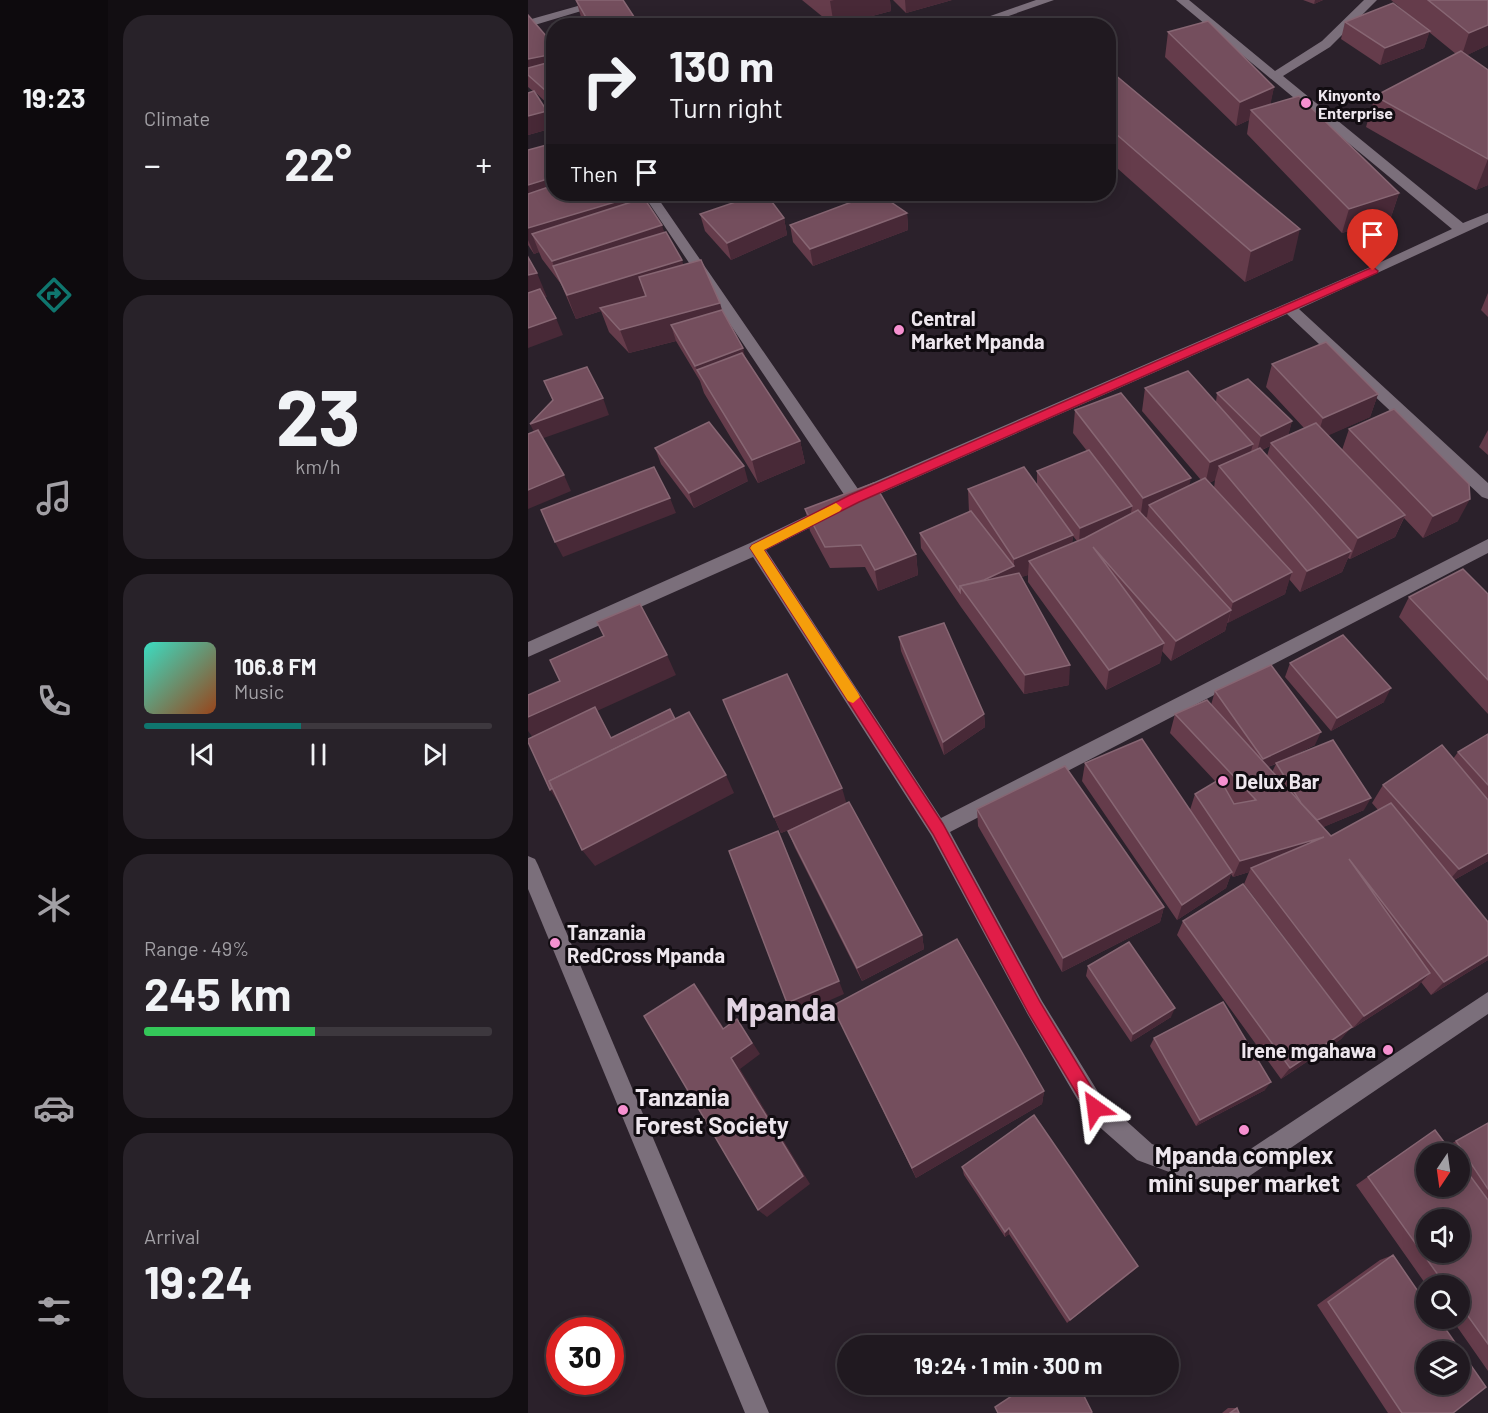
<!DOCTYPE html>
<html lang="en">
<head>
<meta charset="utf-8">
<style>
  body { margin:0; font-family:Barlow,sans-serif; background:#282229; color:#f1f3f6; height:100vh; display:flex; flex-direction:column; font-size:22px; white-space:nowrap }
  * { box-sizing:border-box; margin:0 }
  p { font-size:20px; color:#a2a0a5 }
  .icon { flex:none; width:33px; height:33px; fill:none; stroke:currentColor; stroke-width:2; stroke-linecap:round; stroke-linejoin:round }
  .map { position:relative; flex:1; overflow:hidden }
  .sheet { display:flex; flex-direction:column; gap:15px; padding:15px; background:#120e12; width:420px }
  .sheet>* { flex:none }
  .banner { position:absolute; left:18px; top:18px; width:570px; height:183px; border-radius:24px; box-shadow:0 3px 15px #0003,0 0 0 2px #3d383e; background:#201920; color:#f1f3f6; overflow:hidden }
  .needle { width:39px; rotate:193deg }
  .fabs { position:absolute; left:888px; top:1143px; display:grid; gap:12px }
  .fabs a { display:grid; place-items:center; width:54px; height:54px; border-radius:50%; background:#201920; box-shadow:0 3px 15px #0003,0 0 0 2px #3d383e; font-size:30px }
  .speed { position:absolute; left:18px; top:1317px; display:flex; gap:12px; font-size:30px; font-weight:700; text-align:center }
  .speed>* { display:grid; place-content:center; width:78px; height:78px; border-radius:50%; background:#201920; box-shadow:0 3px 15px #0003,0 0 0 2px #3d383e; line-height:1 }
  .speed .limit { border:9px solid #d22; background:#fff; color:#111 }
  .pin { position:absolute; display:grid; place-items:center; width:51px; height:51px; color:#fff; margin:-62px -26px; border-radius:50% 50% 50% 0; rotate:-45deg; box-shadow:0 0 6px #0007 }
  .pin .icon { rotate:45deg }
  .me { position:absolute; width:66px; margin:-33px; rotate:329deg; stroke-linejoin:round; filter:drop-shadow(0 0 4px #0008) }
  .turn { display:flex; align-items:center; gap:21px; height:126px; padding:0 24px; font-size:27px }
  .turn .icon { width:78px; height:78px; stroke-width:2.5 }
  .turn b { display:block; font-size:42px; line-height:51px }
  .then { display:flex; align-items:center; height:57px; padding:0 24px; background:#0003; gap:12px; font-size:22px }
  .big { font-size:45px; font-weight:700; line-height:1.1 }
  .sheet .card { flex:1; display:flex; flex-direction:column; justify-content:center; gap:9px; min-width:0; padding:0 21px; border-radius:24px; background:#282229 }
  .sheet .dial { align-items:center; gap:0 }
  .dial b { font-size:78px; line-height:1 }
  .song { display:flex; align-items:center; gap:18px }
  .cover { width:72px; height:72px; border-radius:9px; background:linear-gradient(135deg,hsl(170 70% 55%),hsl(20 70% 35%)) }
  .played { height:6px; border-radius:3px; background:linear-gradient(90deg,#0f766e 45%,#3d383e 45%) }
  .keys { display:flex; justify-content:space-around; direction:ltr }
  .heat { display:flex; justify-content:space-between; align-items:center; font-size:33px; direction:ltr }
  .charge { height:9px; border-radius:4px; background:linear-gradient(90deg,#34c759 49%,#3d383e 0) }
  .trip { position:absolute; left:309px; top:1335px; width:342px; height:60px; border-radius:30px; background:#201920; box-shadow:0 3px 15px #0003,0 0 0 2px #3d383e; font-weight:700; line-height:60px; text-align:center }
  main { display:flex; flex:1; min-height:0 }
  .tabs { display:flex; flex-direction:column; width:108px; justify-content:space-around; align-items:center; background:#0d0a0d; color:#a2a0a5 }
  .tabs .icon { width:42px; height:42px }
  .tabs .active { color:#0f766e }
  .tabs b { font-size:27px; color:#f1f3f6 }
  .map>svg:first-child { display:block }
  .lines { fill:none; stroke-linecap:round; stroke-linejoin:round }
  .minor { fill:#7b6f7b; fill-rule:evenodd }
  .wall { fill:#653c4b; fill-rule:evenodd }
  .shaded-wall { fill:#482937 }
  .building { fill:#744e5d; stroke:#876673; stroke-width:1.5; fill-rule:evenodd }
  .route { fill:#e11d48; stroke:#92132f; stroke-width:1.5 }
  .slow { fill:#f59e0b }
  .poi-dot { fill:#f690d0; stroke:#110c11; stroke-width:2 }
  .labels { text-anchor:middle; dominant-baseline:central; stroke-width:6; stroke-linejoin:round; paint-order:stroke }
  .far-poi-label { font-size:16px; font-weight:bold; fill:#ede6ed; stroke:#110c11; text-anchor:start }
  .poi-label { font-size:20px; font-weight:bold; fill:#ede6ed; stroke:#110c11; text-anchor:start }
  .near-poi-label { font-size:24px; font-weight:bold; fill:#ede6ed; stroke:#110c11; text-anchor:start }
  .town-label { font-size:32px; font-weight:bold; fill:#e1d3e1; stroke:#110c11 }
</style>
</head>
<body>
<main>
<nav class="tabs">
<b>19:23</b>
<svg class="icon active" aria-label="directions" viewBox="0 0 24 24"><path d="M12 3l9 9-9 9-9-9zM9 14v-3h6M13 9l2 2-2 2"/></svg>
<svg class="icon" aria-label="music" viewBox="0 0 24 24"><path d="M9 18V5l10-2v13"/><circle cx="6" cy="18" r="3"/><circle cx="16" cy="16" r="3"/></svg>
<svg class="icon" aria-label="phone" viewBox="0 0 24 24"><path d="M5 4h4l2 5-3 2q2 4 5 5l2-3 5 2v4C11 20 4 13 5 4z"/></svg>
<svg class="icon" aria-label="climate" viewBox="0 0 24 24"><path d="M12 3v18M4 7l16 10M4 17L20 7"/></svg>
<svg class="icon" aria-label="car" viewBox="0 0 24 24"><path d="M5 17H2v-5l4-1 3-4h7l3 4 3 1v5h-3M9 17h6M6 11h13"/><circle cx="7" cy="17" r="2"/><circle cx="17" cy="17" r="2"/></svg>
<svg class="icon" aria-label="filters" viewBox="0 0 24 24"><path d="M4 7h16M4 17h16"/><circle cx="9" cy="7" r="2"/><circle cx="15" cy="17" r="2"/></svg>
</nav>
<section class="sheet">
<div class="card"><p>Climate</p>
<div class="heat"><a>−</a><b class="big">22°</b><a>+</a></div>
</div>
<div class="card dial"><b>23</b><p>km/h</p></div>
<div class="card">
<div class="song"><i class="cover"></i><div><b>106.8 FM</b><p>Music</p></div></div>
<div class="played"></div>
<div class="keys"><svg class="icon" aria-label="previous" viewBox="0 0 24 24"><path d="M18 5L8 12l10 7zM5 5v14"/></svg><svg class="icon" aria-label="pause" viewBox="0 0 24 24"><path d="M8 5v14M16 5v14"/></svg><svg class="icon" aria-label="next" viewBox="0 0 24 24"><path d="M6 5l10 7-10 7zM19 5v14"/></svg></div>
</div>
<div class="card"><p>Range · 49%</p><b class="big">245 km</b><div class="charge"></div></div>
<div class="card"><p>Arrival</p><b class="big">19:24</b></div>
</section>
<div class="map">
<svg width="960" height="1413" viewBox="0 0 960 1413">
  <rect width="100%" height="100%" fill="#2b212b"/>
  <g class="lines">
    <g class="minor">
      <path d="M71,0H90L0,27V20Z"/>
      <path d="M508,0H526L452,26H434Z"/>
      <path d="M648,0H661L747,71L794,41L836,0H849L802,47L755,76L935,223L960,213V222L771,309L960,483V499L954,497L759,314L333,502H321L115,194H127L330,489L840,268L924,229Z"/>
      <path d="M301,505L309,511L307,515L238,550L413,818L960,539V553L422,832L514,1001L575,1100L624,1144L660,1157L709,1158L960,992V1014L720,1177L712,1180L660,1179L609,1160L559,1116L500,1015L403,835L225,557L0,657V642L222,543Z"/>
      <path d="M0,856L7,859L10,865L241,1413H217L0,889Z"/>
    </g>
  </g>
  <g class="wall">
    <path d="M48,0L112,26H58L53,17Z"/>
    <path d="M274,0H362L363,11L306,26Z"/>
    <path d="M365,0H424L378,13Z"/>
    <path d="M775,0H795L786,4Z"/>
    <path d="M863,0H960V45L939,55L960,70V185L948,190L838,127L847,96L928,54L901,32L896,48L852,65L813,39L817,22L886,19Z"/>
    <path d="M0,15L26,45V110L7,92L25,128L0,135V93L5,91L0,87Z"/>
    <path d="M640,32L746,87L742,104L871,193L863,217L814,233L719,134L721,120L708,126L637,57Z"/>
    <path d="M580,69L765,260L717,282L580,160Z"/>
    <path d="M0,150L26,194H116L119,202L155,265L194,310L217,357L272,441L277,463L230,483L176,393L172,381L148,341L101,353L81,332L73,311L48,319L33,284L14,259L11,252L6,254L0,245Z"/>
    <path d="M379,213L380,230L285,266L265,242L262,225Z"/>
    <path d="M172,214L256,218L259,235L203,260L177,231Z"/>
    <path d="M960,293V317L953,310Z"/>
    <path d="M744,364L850,394L842,417L800,435L814,450L821,429L930,521L895,538L876,518L867,537L822,559L820,558L814,572L772,592L761,579L757,594L699,623L697,631L643,661L634,651L632,663L578,690L500,582V575L493,577L541,685L496,694L433,607L393,548L392,533L441,512L440,489L509,484V471L559,451L545,433L547,410L661,486L673,480L614,411L617,388L688,402L689,393L764,421L760,435L776,428L738,387ZM742,446L739,456L734,450ZM687,480L686,488L681,483ZM545,536L549,541L544,543Z"/>
    <path d="M960,430V455L951,447Z"/>
    <path d="M127,448L220,481L166,508L133,464Z"/>
    <path d="M277,509L388,554L390,575L350,591L337,567L302,568L282,531Z"/>
    <path d="M960,594V714L871,617L881,597Z"/>
    <path d="M371,637L456,714L457,727L416,755L373,651Z"/>
    <path d="M762,663L856,702L803,731L757,677Z"/>
    <path d="M687,691L787,745L754,761L836,810L795,827L803,836L850,810L844,803L855,785L925,759L930,752L960,734V861L926,880L960,960L903,995L893,982L889,987L825,1028L823,1027L813,1039L753,1079L649,935L655,921L803,999L716,884L721,872L705,877L703,874L698,888L649,920L554,781L557,763L662,810L667,794L688,782L642,733L647,714L683,705ZM748,764L744,772L740,767Z"/>
    <path d="M195,700L318,804L394,935L396,949L334,981L267,848L260,831L283,821L253,833Z"/>
    <path d="M449,809L636,907L632,922L534,972L450,826Z"/>
    <path d="M560,966L643,1017L603,1042L558,976Z"/>
    <path d="M304,1006L516,1091L514,1104L388,1178Z"/>
    <path d="M626,1038L737,1090L668,1126L622,1046Z"/>
    <path d="M960,1123V1371L923,1318H932V1286H899L828,1185L907,1130L919,1146ZM898,1154H932V1186Z"/>
    <path d="M434,1167L610,1266L605,1271L539,1323L481,1234L477,1237L436,1175Z"/>
    <path d="M865,1255L925,1413H860L789,1305L852,1260Z"/>
    <path d="M700,1408H709L711,1413H694Z"/>
  </g>
  <g class="shaded-wall">
    <path d="M306,0H362L363,11L306,26L302,1Z"/>
    <path d="M377,0H424L378,13Z"/>
    <path d="M787,0H795L786,4Z"/>
    <path d="M960,25V45L933,58L941,33Z"/>
    <path d="M902,31L896,48L852,65L857,48Z"/>
    <path d="M26,54V72L0,75V59Z"/>
    <path d="M746,87L741,112L723,110L721,120L708,126L712,102Z"/>
    <path d="M19,111L25,128L0,135V116Z"/>
    <path d="M960,159V185L948,190Z"/>
    <path d="M26,177V194L0,213V185Z"/>
    <path d="M871,193L863,217L814,233L821,209Z"/>
    <path d="M114,194H116L123,217L4,234L11,252L6,254L0,240V228Z"/>
    <path d="M379,213L380,230L285,266L282,249Z"/>
    <path d="M256,218L259,235L203,260L199,243Z"/>
    <path d="M134,225L141,249L34,285L24,261Z"/>
    <path d="M772,229L765,260L717,282L723,251Z"/>
    <path d="M154,260L161,284L111,277L118,298L72,308L73,311L48,319L39,295Z"/>
    <path d="M9,273L19,297L0,303V275Z"/>
    <path d="M192,303L199,327L143,325L148,341L101,353L92,330Z"/>
    <path d="M28,318L35,335L0,348V328Z"/>
    <path d="M215,348L219,365L169,370L167,366Z"/>
    <path d="M850,394L842,417L788,441L795,418Z"/>
    <path d="M75,398L81,415L10,440L2,424Z"/>
    <path d="M764,421L760,437L743,443L742,446L729,452L733,436Z"/>
    <path d="M272,441L277,463L230,483L224,460Z"/>
    <path d="M725,444L719,466H691L687,480L677,485L682,462Z"/>
    <path d="M216,466L220,481L166,508L161,493Z"/>
    <path d="M36,475L43,491L0,509V490Z"/>
    <path d="M663,478L658,501L621,505L619,517L612,520L615,498Z"/>
    <path d="M142,498L148,513L35,557L27,542Z"/>
    <path d="M942,499L930,521L895,538L905,516Z"/>
    <path d="M604,506L602,521L551,543L552,528Z"/>
    <path d="M877,515L867,537L822,559L830,538Z"/>
    <path d="M545,535L543,557L501,561L500,575L486,580L436,591L486,566V559Z"/>
    <path d="M823,551L814,572L772,592L779,571Z"/>
    <path d="M388,554L390,575L350,591L347,570Z"/>
    <path d="M764,572L757,594L700,623L705,602Z"/>
    <path d="M703,610L697,631L643,661L648,641Z"/>
    <path d="M636,643L632,663L578,690L581,670Z"/>
    <path d="M139,655L148,675L69,711L90,751L6,739L0,731V717Z"/>
    <path d="M542,665L541,685L496,694L497,675Z"/>
    <path d="M863,688L856,702L803,731L809,718Z"/>
    <path d="M456,714L457,727L416,755L415,742Z"/>
    <path d="M793,732L787,745L730,772L735,759Z"/>
    <path d="M198,775L206,793L67,866L54,850Z"/>
    <path d="M25,787L31,803L22,790Z"/>
    <path d="M314,788L319,805L253,833L246,817Z"/>
    <path d="M843,798L836,810L779,834L785,822Z"/>
    <path d="M796,837L723,868L721,872L705,877L712,861Z"/>
    <path d="M960,853V861L917,885L931,869Z"/>
    <path d="M704,872L698,888L649,920L654,905Z"/>
    <path d="M636,907L632,922L534,972L535,958Z"/>
    <path d="M394,935L396,949L334,981L329,968Z"/>
    <path d="M960,955V960L903,995L916,982Z"/>
    <path d="M902,973L889,987L825,1028L836,1016Z"/>
    <path d="M311,981L316,994L266,1016L259,1003Z"/>
    <path d="M166,984L176,997L204,1041L195,1029Z"/>
    <path d="M647,1008L643,1017L603,1042L605,1034Z"/>
    <path d="M209,1019L232,1054L212,1069L282,1184L239,1217L230,1210L203,1058Z"/>
    <path d="M824,1027L813,1039L753,1079L762,1068Z"/>
    <path d="M743,1082L737,1090L668,1126L672,1120Z"/>
    <path d="M516,1091L514,1104L388,1178L384,1168Z"/>
    <path d="M481,1228V1234L477,1237V1232Z"/>
    <path d="M610,1266L605,1271L539,1323L542,1320Z"/>
  </g>
  <g class="building">
    <path d="M48,0H95L112,26H63Z"/>
    <path d="M900,0H960V25L941,33Z"/>
    <path d="M865,3L902,31L857,48L817,22Z"/>
    <path d="M0,15L26,45V54L0,59Z"/>
    <path d="M680,21L746,87L712,102L640,32Z"/>
    <path d="M933,51L960,70V159L847,96Z"/>
    <path d="M26,61V98L0,75V68Z"/>
    <path d="M580,69L772,229L723,251L580,127Z"/>
    <path d="M6,91L19,111L0,116V93Z"/>
    <path d="M771,96L871,193L821,209L723,110Z"/>
    <path d="M26,143V177L0,185V150Z"/>
    <path d="M26,185V194H114L0,228V194Z"/>
    <path d="M231,194H238L256,218L199,243L172,214Z"/>
    <path d="M345,194H351L379,213L282,249L262,225Z"/>
    <path d="M116,198L134,225L24,261L4,234Z"/>
    <path d="M138,232L154,260L39,295L25,266Z"/>
    <path d="M0,257L9,273L0,275Z"/>
    <path d="M173,260L192,303L92,330L72,308L118,296L111,277Z"/>
    <path d="M12,289L28,318L0,328V293Z"/>
    <path d="M194,310L215,348L167,366L143,325Z"/>
    <path d="M798,342L850,394L795,418L744,364Z"/>
    <path d="M214,353L272,441L224,460L169,370Z"/>
    <path d="M59,367L75,398L2,424L25,400L16,381Z"/>
    <path d="M660,371L725,444L682,462L617,388Z"/>
    <path d="M720,379L764,421L733,436L689,393Z"/>
    <path d="M593,393L663,478L615,498L547,410Z"/>
    <path d="M866,409L941,484L942,499L905,516L821,429Z"/>
    <path d="M181,422L216,466L161,493L127,448Z"/>
    <path d="M788,423L877,515L830,538L743,443Z"/>
    <path d="M10,430L36,475L0,490V434Z"/>
    <path d="M732,448L823,551L779,571L691,466Z"/>
    <path d="M561,450L604,506L552,528L509,471Z"/>
    <path d="M126,467L142,498L27,542L13,510Z"/>
    <path d="M496,467L545,535L486,559L440,489Z"/>
    <path d="M677,478L764,572L705,602L621,505Z"/>
    <path d="M346,483L388,554L347,570L333,545L297,547L277,509Z"/>
    <path d="M610,510L703,610L648,641L565,547L636,643L581,670L501,561L557,538Z"/>
    <path d="M443,511L486,566L456,580L432,586V592L392,533Z"/>
    <path d="M935,569L960,594V680L881,597Z"/>
    <path d="M491,573L542,665L497,675L432,586Z"/>
    <path d="M112,604L139,655L0,717V695L32,681L22,660L76,636L69,622Z"/>
    <path d="M416,623L456,714L415,742L371,637Z"/>
    <path d="M815,635L863,688L809,718L762,663Z"/>
    <path d="M743,665L793,732L735,759L687,691Z"/>
    <path d="M259,674L314,788L246,817L195,700Z"/>
    <path d="M679,700L803,836L863,803L960,922V955L916,982L821,859L902,973L836,1016L723,868L796,837L712,861L667,794L692,779L706,804L728,800L647,714Z"/>
    <path d="M67,707L83,738L142,709L147,719L21,781L24,788L22,790L0,742V739Z"/>
    <path d="M161,712L198,775L54,850L21,781Z"/>
    <path d="M960,734V785L930,752Z"/>
    <path d="M614,739L704,872L654,905L557,763Z"/>
    <path d="M805,740L843,798L789,820L773,803L748,763Z"/>
    <path d="M914,745L960,800V853L931,869L855,785Z"/>
    <path d="M537,766L636,907L535,958L449,809Z"/>
    <path d="M321,802L394,935L329,968L260,831Z"/>
    <path d="M250,831L311,981L259,1003L201,851Z"/>
    <path d="M715,884L824,1027L762,1068L655,921Z"/>
    <path d="M429,939L516,1091L384,1168L304,1006Z"/>
    <path d="M601,942L647,1008L605,1034L560,966Z"/>
    <path d="M166,984L195,1029L209,1019L224,1043L203,1058L275,1176L230,1210L116,1016Z"/>
    <path d="M695,1002L743,1082L672,1120L626,1038Z"/>
    <path d="M506,1115L610,1266L542,1320L481,1228L477,1232L434,1167Z"/>
    <path d="M960,1123V1189L928,1141Z"/>
    <path d="M907,1130L925,1154H898V1186H932V1162L960,1200V1344L932,1305V1286H918L840,1177ZM898,1220H932V1252H898Z"/>
    <path d="M865,1255L898,1303V1318H910L958,1387L925,1413H874L800,1302ZM898,1352H932V1384H898Z"/>
    <path d="M502,1384H550L564,1412L563,1413H470L467,1407Z"/>
    <path d="M709,1408L711,1413H702Z"/>
  </g>
  <path class="route" d="M845,267L850,271L849,273L331,502L236,550L415,824L512,1002L573,1103L575,1108L573,1114L567,1117L561,1114L501,1014L405,834L222,548L224,545L322,495Z"/>
  <path class="slow" d="M308,503L314,508L312,511L236,550L330,693L332,697L325,703L320,701L222,548L224,545Z"/>
  <g class="poi-dot">
    <circle cx="778" cy="103" r="6"/>
    <circle cx="371" cy="330" r="6"/>
    <circle cx="695" cy="781" r="6"/>
    <circle cx="27" cy="943" r="6"/>
    <circle cx="860" cy="1050" r="6"/>
    <circle cx="95" cy="1110" r="6"/>
    <circle cx="716" cy="1130" r="6"/>
  </g>
  <g class="labels">
    <g class="far-poi-label">
      <text x="790" y="94">Kinyonto<tspan x="790" dy="18">Enterprise</tspan></text>
    </g>
    <g class="poi-label">
      <text x="383" y="318">Central<tspan x="383" dy="23">Market Mpanda</tspan></text>
      <text x="707" y="781">Delux Bar</text>
      <text x="39" y="932">Tanzania<tspan x="39" dy="23">RedCross Mpanda</tspan></text>
      <text x="848" y="1050" text-anchor="end">Irene mgahawa</text>
    </g>
    <g class="near-poi-label">
      <text x="107" y="1096">Tanzania<tspan x="107" dy="28">Forest Society</tspan></text>
      <text x="716" y="1154" text-anchor="middle">Mpanda complex<tspan x="716" dy="28">mini super market</tspan></text>
    </g>
    <g class="town-label">
      <text x="253" y="1008">Mpanda</text>
    </g>
  </g>
</svg>
<div class="fabs">
<a><svg class="needle" viewBox="-14 -14 28 28"><path d="M0-13l5 13h-10z" fill="#e53935"/><path d="M0 13l5-13h-10z" fill="#a2a0a5"/></svg></a>
<a><svg class="icon" aria-label="sound" viewBox="0 0 24 24"><path d="M4 9h4l5-4v14l-5-4H4zM17 9q2 3 0 6"/></svg></a>
<a><svg class="icon" aria-label="search" viewBox="0 0 24 24"><circle cx="10" cy="10" r="6"/><path d="M15 15l6 6"/></svg></a>
<a><svg class="icon" aria-label="layers" viewBox="0 0 24 24"><path d="M12 4l9 5-9 5-9-5zM3 14l9 5 9-5"/></svg></a>
</div>
<div class="speed"><div class="limit">30</div></div>
<div class="pin" style="left:845px;top:271px;background:#d93025"><svg class="icon" aria-label="arrive" viewBox="0 0 24 24"><path d="M6 21V4h12l-3 4 3 4H6"/></svg></div>
<svg class="me" style="left:567px;top:1108px" viewBox="-20 -20 40 40"><path d="M0-17L14 15 0 8-14 15z" fill="#e11d48" stroke="#fff" stroke-width="4"/></svg>
<div class="trip">19:24 · 1 min · 300 m</div>
<div class="banner">
<div class="turn"><svg class="icon" aria-label="right" viewBox="0 0 24 24"><path d="M7 20v-9h11M14 6l5 5-5 5"/></svg><div><b>130 m</b>Turn right</div></div>
<div class="then">Then<svg class="icon" aria-label="arrive" viewBox="0 0 24 24"><path d="M6 21V4h12l-3 4 3 4H6"/></svg></div>
</div>
</div>
</main>
</body>
</html>
